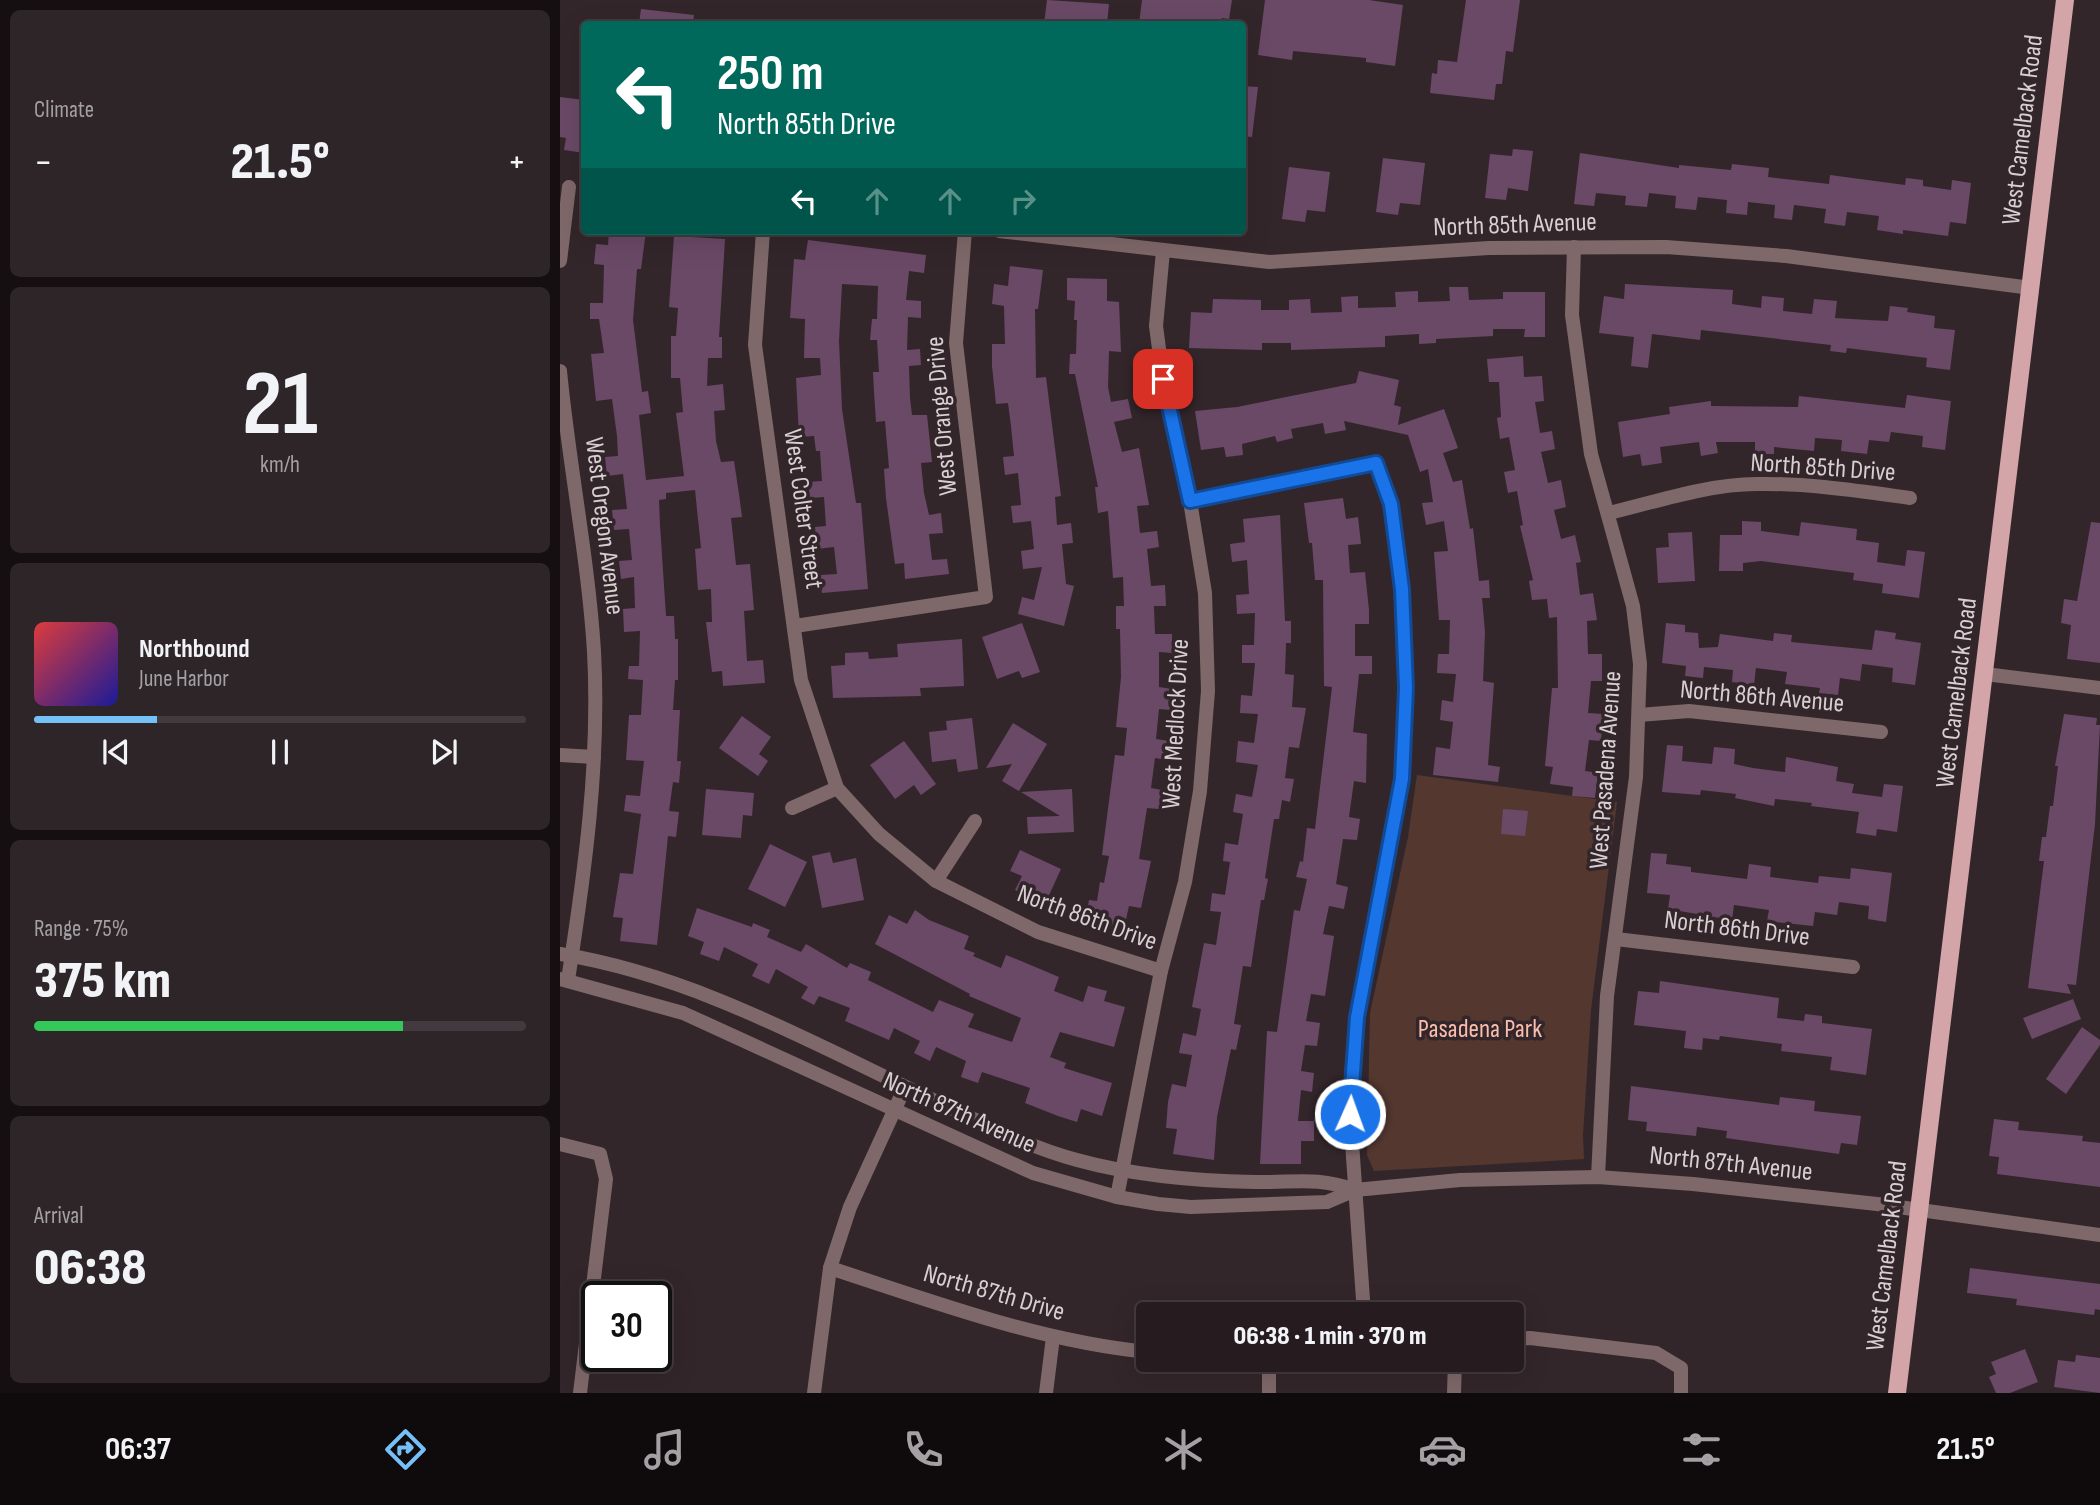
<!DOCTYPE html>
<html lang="en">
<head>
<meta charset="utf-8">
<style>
  body { margin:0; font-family:"Sofia Sans Condensed",sans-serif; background:#2e2529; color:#f1f3f6; height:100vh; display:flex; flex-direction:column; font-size:26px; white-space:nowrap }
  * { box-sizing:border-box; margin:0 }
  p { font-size:23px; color:#a4a1a5 }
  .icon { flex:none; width:38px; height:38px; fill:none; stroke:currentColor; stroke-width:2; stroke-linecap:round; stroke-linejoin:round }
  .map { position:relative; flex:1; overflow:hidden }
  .drawer { display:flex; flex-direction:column; gap:10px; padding:10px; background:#150f12; width:560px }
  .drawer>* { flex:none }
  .banner { position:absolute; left:21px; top:21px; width:665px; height:214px; border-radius:7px; box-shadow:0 7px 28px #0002,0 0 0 2px #423a3e; background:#00695c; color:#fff; overflow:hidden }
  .speed { position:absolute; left:21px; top:1281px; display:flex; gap:14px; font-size:35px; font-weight:700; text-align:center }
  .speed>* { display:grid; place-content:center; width:91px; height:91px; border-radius:50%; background:#261c20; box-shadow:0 7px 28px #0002,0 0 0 2px #423a3e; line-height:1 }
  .speed .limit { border:4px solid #111; border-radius:10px; background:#fff; color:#111 }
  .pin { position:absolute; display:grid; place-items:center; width:60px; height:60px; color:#fff; margin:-30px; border-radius:14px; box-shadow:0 4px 10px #0006 }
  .me { position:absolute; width:77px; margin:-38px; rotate:2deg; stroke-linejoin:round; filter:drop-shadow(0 0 5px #0008) }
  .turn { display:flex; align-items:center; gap:24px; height:147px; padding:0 21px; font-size:32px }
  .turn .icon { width:91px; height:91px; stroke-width:2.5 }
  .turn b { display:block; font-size:49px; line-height:60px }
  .lanes { display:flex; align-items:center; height:66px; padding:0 21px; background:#0003; justify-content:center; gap:35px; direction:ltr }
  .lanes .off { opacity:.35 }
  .big { font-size:52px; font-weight:800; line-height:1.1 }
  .drawer .card { flex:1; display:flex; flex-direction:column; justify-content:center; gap:10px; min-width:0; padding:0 24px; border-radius:10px; background:#2e2529 }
  .drawer .dial { align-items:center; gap:0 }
  .dial b { font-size:91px; line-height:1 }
  .song { display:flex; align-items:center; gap:21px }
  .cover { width:84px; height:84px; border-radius:10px; background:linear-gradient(135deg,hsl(0 70% 55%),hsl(240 70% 35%)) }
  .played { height:7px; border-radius:4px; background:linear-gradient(90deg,#75c0f6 25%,#423a3e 25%) }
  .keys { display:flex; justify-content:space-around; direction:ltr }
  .heat { display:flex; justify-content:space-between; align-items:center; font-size:38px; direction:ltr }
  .charge { height:10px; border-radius:5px; background:linear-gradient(90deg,#34c759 75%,#423a3e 0) }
  .trip { position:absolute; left:576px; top:1302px; width:388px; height:70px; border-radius:7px; background:#261c20; box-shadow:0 7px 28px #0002,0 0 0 2px #423a3e; font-weight:800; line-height:70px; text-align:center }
  .menu { display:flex; height:112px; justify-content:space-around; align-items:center; background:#0f0b0d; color:#a4a1a5 }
  .menu .icon { width:49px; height:49px }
  .menu .current { color:#75c0f6 }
  .menu b { font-size:32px; color:#f1f3f6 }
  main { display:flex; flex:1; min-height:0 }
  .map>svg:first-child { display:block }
  .green { fill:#543830 }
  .building { fill:#6a4967 }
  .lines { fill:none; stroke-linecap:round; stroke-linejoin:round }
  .minor { stroke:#7f6869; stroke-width:14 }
  .tertiary { stroke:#7f6869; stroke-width:14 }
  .primary { stroke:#d4a5a8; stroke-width:18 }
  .route-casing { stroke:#114b97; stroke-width:18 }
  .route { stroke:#1a73e8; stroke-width:12 }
  .labels { text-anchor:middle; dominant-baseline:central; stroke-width:7; stroke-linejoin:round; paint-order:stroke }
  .street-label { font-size:26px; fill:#d8cfd2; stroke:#33262b }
  .park-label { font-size:26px; fill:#fabcab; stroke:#33262b }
</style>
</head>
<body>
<main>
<section class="drawer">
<div class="card"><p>Climate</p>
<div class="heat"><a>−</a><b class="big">21.5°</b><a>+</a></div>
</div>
<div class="card dial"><b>21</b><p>km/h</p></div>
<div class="card">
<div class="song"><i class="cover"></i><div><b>Northbound</b><p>June Harbor</p></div></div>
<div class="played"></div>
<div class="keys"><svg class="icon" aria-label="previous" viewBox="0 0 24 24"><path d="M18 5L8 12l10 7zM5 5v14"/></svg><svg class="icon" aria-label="pause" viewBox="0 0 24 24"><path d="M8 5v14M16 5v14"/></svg><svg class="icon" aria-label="next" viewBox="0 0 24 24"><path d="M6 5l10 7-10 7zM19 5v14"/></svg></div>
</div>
<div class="card"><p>Range · 75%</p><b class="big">375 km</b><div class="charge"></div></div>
<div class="card"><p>Arrival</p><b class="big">06:38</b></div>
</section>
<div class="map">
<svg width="1540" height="1393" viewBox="0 0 1540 1393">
  <rect width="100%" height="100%" fill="#33262b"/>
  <path class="green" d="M857,775L1057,802L1031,1010L1023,1135L1024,1159L814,1171L807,1155L810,1013L848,837Z"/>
  <g class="building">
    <path d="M487,0L549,4L547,24H484Z"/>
    <path d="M582,0H672L669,19L662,18L661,24H579Z"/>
    <path d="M705,0H809L843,5L835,66L806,62V58L733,51L732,60L698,55Z"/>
    <path d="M906,0H960L953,52L946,51L942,84H936L934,100L870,93L872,73L877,74L878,60L897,62Z"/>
    <path d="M81,9L134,15L133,24H79Z"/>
    <path d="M682,86L698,87L692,137L682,136Z"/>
    <path d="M0,97L24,100V153L4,150L6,138L0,137Z"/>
    <path d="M953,149L973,151L968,191L948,188L946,200L925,198L930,154L952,156Z"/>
    <path d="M1020,153L1119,168V165L1171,170L1172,164L1209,168L1208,177L1269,184L1270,175L1345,185L1346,178L1363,180V186L1391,190L1392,180L1411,183L1406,224L1390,222L1388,236L1343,230V234L1317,230L1319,216L1287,212L1285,226L1264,223L1266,209L1234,205L1232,220L1214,218L1215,205L1188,202L1187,215L1166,213L1167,200L1138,197L1136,210L1115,208L1116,196L1089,193L1087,207L1065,205L1066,196L1036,193L1034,206L1014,204Z"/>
    <path d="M823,158L865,163L860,205L840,203L838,215L816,212Z"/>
    <path d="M729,167L770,172L765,212L747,210L745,222L722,219Z"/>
    <path d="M49,231H86L81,269H77L73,320L82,392L88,391L91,413L79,415L86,480L124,476L116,413L123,412L120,378H111V336H116L118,308L109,307L114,236L165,239L159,337H162V358H148L147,386L163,384L165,410L154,411L156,441L161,462L174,461L179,494L182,517L171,518L176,565L190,564L194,610L184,611L187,661L203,660L205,683L163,686L162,671L152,672L146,622H152L151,589L138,590L135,549L141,548L135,490L106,493V499L99,500L100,525L106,616H114L115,639H118V680H115L113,710H120L117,761H121L119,783L113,782L109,811L119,812L116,837L108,836L97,945L60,941L63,918L53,917L60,873L73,874L81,814L64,811L66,795L80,796L84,761L66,760L69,715H81L83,680L68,679L69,666H79L80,631L64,632L63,609L75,608L74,577L61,579L59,561L72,560L69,529L54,530L52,510L67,509L63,474L47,476L45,457L58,456L57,436L52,399L36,401L31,354L44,353L39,319H30V303H43L44,265L34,264L36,244L48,245Z"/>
    <path d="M248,240L366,255L364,273L349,271L346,300L361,301V318L348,317L347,350L360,349L361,365L349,366L350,398L352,415H367L372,462L361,463L364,493L369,515L381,513L383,533L369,534L372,560L387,559L389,574L345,579L344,563L335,564L326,498L324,469L329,468L325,421L316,422L314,392L313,372H319L317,340H310L312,319H317L318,286L282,284L279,341L282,409L296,503H301L308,589L262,593L260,575L277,574L274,547L257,549L255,527L266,526L264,497L250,498L248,482L262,481L260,451H256L254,436L239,437L236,378L261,375L260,358H244L245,319L230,318L234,259L245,260Z"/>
    <path d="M450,266L483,270L478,309H475L476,378L486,377L501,496L495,497L497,525L511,523L513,543L502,544L506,584L514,586L504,626L458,614L462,597L474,600L482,567L463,569L461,551L474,549L471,521L453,523L451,506L461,505L458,473L445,475L443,457L454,456L451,426L448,403L436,404L432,366V344H445L444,306L432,304L434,284L448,286Z"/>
    <path d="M507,278L547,279V301L559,302L561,352L549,351L548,387L551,402L568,399L572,418L554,422L562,452L579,448L589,505L577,506L580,533L597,531L599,547L587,549L591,586L605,585L606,606H594L595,634H612V653L599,652V687L612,689L610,710L599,709L596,739L609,741L607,760L595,758L591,788L602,790L599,809L587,808L579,859L591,861L581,908L569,906L564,928L525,921L529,900L537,901L540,882L544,883L549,856L542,855L555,755L564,756L567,728L556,727L561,677L560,629H556V606H564L563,577L553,578L548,511L538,513L535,487H538L515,374H509L510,354H516L517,320H514L515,301L507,300Z"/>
    <path d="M1065,284L1173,290L1172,304L1201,308L1202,296L1224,298L1223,311L1252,314L1254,299L1277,301L1275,318L1308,320L1328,321L1330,306L1348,308L1347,312L1375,316L1374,328L1395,330L1390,370L1366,367L1367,358L1287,348L1286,353L1270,351L1271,345L1141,330L1140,340L1092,334L1088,368L1071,366L1074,337L1039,333L1044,296L1064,299Z"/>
    <path d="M889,287H908L909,300L943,299V292H985V337H964L965,329H933V336L876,339V343L859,344V334L825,336V347L731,350V343H702V350L629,348L631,312L652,313L653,299L701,300V310H729V300L750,299L751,313L782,312L781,297L798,296V308L836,307L835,292L858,291V302L890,301Z"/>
    <path d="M963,356L964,377L982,376L984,401L975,402L980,433L992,431L995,449L981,452L988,483L1001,480L1006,507L994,510L1001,539L1015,535L1021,562L1016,563L1020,595L1033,593L1037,620L1027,621L1028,654H1042V681H1031L1028,713L1043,714L1041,741L1029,740L1025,771L1038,773L1035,798L1012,796L1013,787L990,784L993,767L985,766L992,688H998L997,617L989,618L987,599L972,600L969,581L973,580L960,526L963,525L957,491L948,493L944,472L955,470L949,437L940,439L937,418L941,417L939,382H929L927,359Z"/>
    <path d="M799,371L839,380L834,405L841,407L838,425L884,409L898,448L883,453L893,482L902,480L910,529L913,528L919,581L929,580L930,598H922L925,632L923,681L934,683L928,765L940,767L938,782L873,775L876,747L890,749L893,722L880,720L882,700L893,702L896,674L877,673L878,654H889L890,620H879L874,552L888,551L884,521L866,525L862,503L873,502L868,469L860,472L848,435L784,421L786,430L765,434L763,423L731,429L733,438L717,442L715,436L682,444L683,455L666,457L664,447L641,450L635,411L677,407L796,383Z"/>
    <path d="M1347,395L1391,401L1385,450L1362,447L1363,436L1331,432L1329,442L1309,440L1307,454L1281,451L1282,440L1255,438L1254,451L1214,447V454H1195V442H1156L1158,453L1141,456L1139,442L1100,447L1102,463L1082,466L1080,454L1063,457L1058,422L1110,414L1109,407L1151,401V406L1238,407L1239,396L1345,408Z"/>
    <path d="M783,498L786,519L798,517L801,544L788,545L790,573L805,572L809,610V624H795V656H812V674H799L793,732L807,734L806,783L794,781L789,817L800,819L797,840L783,839L776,884L788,887L784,909L769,906L763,934L774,936L765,996L751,994L746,1021L760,1023L757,1046L745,1045L741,1071L754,1073L752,1092L741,1090L738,1121H754V1141H741V1164H700L707,1031L717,1032L734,910L740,911L747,879L736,877L740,861L743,862L747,828L755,829L772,687L764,686L763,580H755L752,543H749L744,503Z"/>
    <path d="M720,515L725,621H731V643H726L725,674L734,675L732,707L746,708L739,748L729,747L725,778L734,779L730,802L722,800L719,819H714L705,878L708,879L704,900H701L691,967L683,966L674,1024L681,1025L676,1050L671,1049L657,1117L654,1160L613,1154L617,1129L606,1128L608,1102L612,1084L626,1087L632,1055L619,1053L623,1033L636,1036L641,1009L632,1007L644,943L656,945L661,912L650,911L652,893L665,895L670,862L663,861L665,843L678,845L683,814L673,812L676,794L692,797L698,765L676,762L678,741L694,743L698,714L680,713L681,695L692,696L695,663H682V645H694L695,613L677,614L676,595L689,594L687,560L672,562L670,544L685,542L683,519Z"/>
    <path d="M1182,521L1201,522V531L1239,536L1241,522L1297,529L1296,540L1319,543L1317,562L1345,566L1347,550L1365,552L1359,598L1322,593L1323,584L1293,580L1294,573L1201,561L1183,563V571H1159L1160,535H1182Z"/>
    <path d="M1531,522L1540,523V663L1507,659L1511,625L1501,623L1504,599L1517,601Z"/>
    <path d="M1132,532L1135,581L1098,583L1096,548L1109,547L1108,533Z"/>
    <path d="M462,623L480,672L462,678L459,671L437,679L422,637Z"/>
    <path d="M1106,623L1125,625V632L1138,633L1139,648L1158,647L1160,634L1213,641L1214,633L1232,635L1231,642L1312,650L1315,630L1336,633L1335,639L1361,643L1355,685L1332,682L1333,668L1302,664L1300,681L1280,678L1278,695L1259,693L1260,688L1225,684L1227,672L1196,668L1194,685L1172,682L1173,670L1144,667L1143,678L1125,676L1126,666L1102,663Z"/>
    <path d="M402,639L404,686L360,688L361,696L273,698L271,666L285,665V653L308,652L309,659L338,657L337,644Z"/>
    <path d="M1504,714L1537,718L1536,725H1540L1535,824L1516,985L1507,984L1511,994L1468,988L1484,861H1479L1482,837H1486L1490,806H1493L1498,766H1495Z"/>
    <path d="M182,716L211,737L199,754L208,761L198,776L159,748Z"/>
    <path d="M412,718L418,769L398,772L396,759L372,762L369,732L387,730L386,721Z"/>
    <path d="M453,723L487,744L459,791L442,781L452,764L426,768Z"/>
    <path d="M344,741L376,784L361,795L354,785L335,799L310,765Z"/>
    <path d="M1107,745L1123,746L1122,761L1152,764L1154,747L1175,749L1174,764L1193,768L1225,772L1226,757L1278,767L1276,781L1294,784L1292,793L1322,797L1324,784L1343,786L1337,832L1317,829L1316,836L1296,833L1299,812L1251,806L1252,803L1215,799L1214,806L1175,798L1176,794L1141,790L1140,795L1102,792Z"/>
    <path d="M146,789L194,793L192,816L183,815L181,838L142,835Z"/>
    <path d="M512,789L514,832L468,834L467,817L500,816L461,792Z"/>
    <path d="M943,809L968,811L965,836L941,834Z"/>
    <path d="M210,844L247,862L225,907L188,889Z"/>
    <path d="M460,850L501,869L485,904L455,890L462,876L450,871Z"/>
    <path d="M270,852L273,863L296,858L304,900L262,908L252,856Z"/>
    <path d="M1091,853L1107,854L1106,864L1131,867V872L1187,879L1189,864L1211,867L1210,877L1258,883L1259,876L1290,879L1291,868L1332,873L1326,922L1308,919L1309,906L1279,902L1277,915L1255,912L1253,926L1207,921L1209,910L1174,905L1172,920L1108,909L1110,895L1087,893Z"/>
    <path d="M137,908L192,927L193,923L210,930L207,937L241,952L246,944L287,968L290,963L311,972L308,980L373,1012L379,1000L414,1014L408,1027L452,1042L461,1018L409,996L410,994L315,944L329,915L347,924L355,910L369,920L409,936L404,949L415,953L413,956L441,968L446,955L461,961L499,977L494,991L523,1002L528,986L547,991L544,1001L565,1007L554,1047L500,1032L490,1057L506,1063L504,1068L552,1083L542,1116L521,1109L517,1122L498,1116L465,1103L470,1088L422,1072L418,1083L401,1077L406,1061L376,1047L370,1061L354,1053L360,1041L334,1028L329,1040L285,1021L290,1008L259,996L254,1005L241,998L248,987L216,969L209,984L192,976L198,964L164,947L159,961L140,954L144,942L128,936Z"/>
    <path d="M1100,981L1219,998L1217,1018L1244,1021L1245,1014L1262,1016V1023L1312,1029L1306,1075L1270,1070L1272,1057L1221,1051L1222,1044L1160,1036L1159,1040L1143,1038L1142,1050L1124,1048L1126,1031L1074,1025L1078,991L1099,993Z"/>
    <path d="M1513,999L1521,1019L1472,1039L1463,1018Z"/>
    <path d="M1522,1027L1540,1040V1045L1506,1094L1486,1079Z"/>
    <path d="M1071,1086L1219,1105L1220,1097L1255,1101L1254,1111L1301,1116L1297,1145L1281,1143L1279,1154L1166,1138L1167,1131L1137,1127L1136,1136L1086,1131L1087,1122L1068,1120Z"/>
    <path d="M1434,1119L1459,1122L1458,1130L1523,1136L1522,1141L1540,1143V1187L1437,1174L1439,1157L1429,1156Z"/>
    <path d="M1410,1268L1540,1284V1310L1535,1309L1534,1315L1456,1305L1457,1299L1407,1293Z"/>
    <path d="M1465,1349L1478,1382L1450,1393H1436L1429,1377L1436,1374L1431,1362Z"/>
    <path d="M1516,1355L1540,1358V1393L1494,1387L1498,1360L1515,1362Z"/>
  </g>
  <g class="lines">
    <g class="minor">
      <path d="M203,231L195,345L241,680L277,788L319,834L376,881L478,932L601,971"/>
      <path d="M439,231L709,262L929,248L1106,247L1226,256L1471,288"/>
      <path d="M1014,247L1012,315L1031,454L1073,606L1080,664L1076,777L1047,996L1038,1177"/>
      <path d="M0,261L9,187"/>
      <path d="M0,371C9,465 28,557 34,651C40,762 25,871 8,980"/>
      <path d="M630,501L816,463L831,504L842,589L846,688L842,779L797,1017L792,1064L790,1114L804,1314"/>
      <path d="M1049,513C1095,502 1149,484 1196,484C1247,483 1299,491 1350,498"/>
      <path d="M235,626L426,597L396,343L405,231"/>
      <path d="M1425,674L1540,688"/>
      <path d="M1079,715L1129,711L1321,732"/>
      <path d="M0,755L34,757"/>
      <path d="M232,808L277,788"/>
      <path d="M376,881L415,821"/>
      <path d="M1056,939L1293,967"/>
      <path d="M0,1144L40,1154L46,1179L20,1393"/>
      <path d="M557,1197L601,971L625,882L640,791L648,691L645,593L630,501L603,379L596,326L603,251"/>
      <path d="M270,1268C375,1302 478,1341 588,1352"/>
      <path d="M952,1339L970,1338L1096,1353L1121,1368V1393"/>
      <path d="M709,1360V1393"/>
      <path d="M254,1393L270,1268L290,1207L345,1087"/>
      <path d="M486,1393L493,1337"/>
      <path d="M894,1393L895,1360"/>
    </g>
    <g class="tertiary">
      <path d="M0,954C143,977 269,1053 399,1112C437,1130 475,1149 517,1160C575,1176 636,1181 695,1182C735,1183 755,1176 795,1190"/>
      <path d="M0,979L123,1013L473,1173L557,1197L598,1204L631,1207L767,1202L795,1190L900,1180L1038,1177L1133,1184L1317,1204L1540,1235"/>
    </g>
    <path class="primary" d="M1337,1393L1505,0"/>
  </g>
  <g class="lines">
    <g class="route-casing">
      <path id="route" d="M603,379L630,501L816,463L831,504L842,589L846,688L842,779L797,1017L790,1114"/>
    </g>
    <use href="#route" class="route"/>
  </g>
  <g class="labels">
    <g class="street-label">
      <text transform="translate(1463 130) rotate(-83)">West Camelback Road</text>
      <text transform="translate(955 225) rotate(-2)">North 85th Avenue</text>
      <text transform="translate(382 416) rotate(-95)">West Orange Drive</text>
      <text transform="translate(1263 468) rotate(4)">North 85th Drive</text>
      <text transform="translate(243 509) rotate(82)">West Colter Street</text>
      <text transform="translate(44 526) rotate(83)">West Oregon Avenue</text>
      <text transform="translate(1397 693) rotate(-83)">West Camelback Road</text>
      <text transform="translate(1202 697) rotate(5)">North 86th Avenue</text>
      <text transform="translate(616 724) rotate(-87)">West Medlock Drive</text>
      <text transform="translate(1046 770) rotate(-86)">West Pasadena Avenue</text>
      <text transform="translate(527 918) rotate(20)">North 86th Drive</text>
      <text transform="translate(1177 929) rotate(7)">North 86th Drive</text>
      <text transform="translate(399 1113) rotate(24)">North 87th Avenue</text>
      <text transform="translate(1171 1164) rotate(6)">North 87th Avenue</text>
      <text transform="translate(1327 1256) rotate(-83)">West Camelback Road</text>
      <text transform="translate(434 1293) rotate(16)">North 87th Drive</text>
    </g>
    <g class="park-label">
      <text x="920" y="1029">Pasadena Park</text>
    </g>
  </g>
</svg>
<div class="speed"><div class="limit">30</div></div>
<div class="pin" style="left:603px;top:379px;background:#d93025"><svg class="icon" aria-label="arrive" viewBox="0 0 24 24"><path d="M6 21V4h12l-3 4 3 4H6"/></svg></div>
<svg class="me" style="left:790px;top:1114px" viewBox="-20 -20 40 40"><circle r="17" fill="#1a73e8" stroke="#fff" stroke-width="3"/><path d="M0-11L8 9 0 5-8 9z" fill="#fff"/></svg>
<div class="trip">06:38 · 1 min · 370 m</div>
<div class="banner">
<div class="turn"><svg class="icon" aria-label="left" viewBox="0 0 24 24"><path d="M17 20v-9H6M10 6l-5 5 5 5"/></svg><div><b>250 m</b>North 85th Drive</div></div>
<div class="lanes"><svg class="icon" aria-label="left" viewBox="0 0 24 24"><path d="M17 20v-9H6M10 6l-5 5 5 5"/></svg><svg class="icon off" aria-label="ahead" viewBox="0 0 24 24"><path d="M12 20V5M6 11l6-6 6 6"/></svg><svg class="icon off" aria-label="ahead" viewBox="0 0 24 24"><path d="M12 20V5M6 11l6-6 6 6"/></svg><svg class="icon off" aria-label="right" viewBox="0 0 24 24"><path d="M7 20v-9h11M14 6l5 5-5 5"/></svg></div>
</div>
</div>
</main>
<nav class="menu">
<b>06:37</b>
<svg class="icon current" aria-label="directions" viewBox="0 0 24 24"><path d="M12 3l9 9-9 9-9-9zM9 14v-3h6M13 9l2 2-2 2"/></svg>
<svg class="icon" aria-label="music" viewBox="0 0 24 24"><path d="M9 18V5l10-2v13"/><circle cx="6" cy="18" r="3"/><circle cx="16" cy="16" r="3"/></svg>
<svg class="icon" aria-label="phone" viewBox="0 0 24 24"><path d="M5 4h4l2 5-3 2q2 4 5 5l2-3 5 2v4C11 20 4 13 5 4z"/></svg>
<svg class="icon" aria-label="climate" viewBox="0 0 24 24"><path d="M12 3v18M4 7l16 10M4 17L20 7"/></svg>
<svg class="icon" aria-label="car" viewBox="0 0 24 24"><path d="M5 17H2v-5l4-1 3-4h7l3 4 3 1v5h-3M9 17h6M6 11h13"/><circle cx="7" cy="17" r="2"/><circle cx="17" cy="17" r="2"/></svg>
<svg class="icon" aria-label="filters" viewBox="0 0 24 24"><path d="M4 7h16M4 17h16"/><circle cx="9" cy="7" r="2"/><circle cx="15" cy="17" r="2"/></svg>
<b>21.5°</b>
</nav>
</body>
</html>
